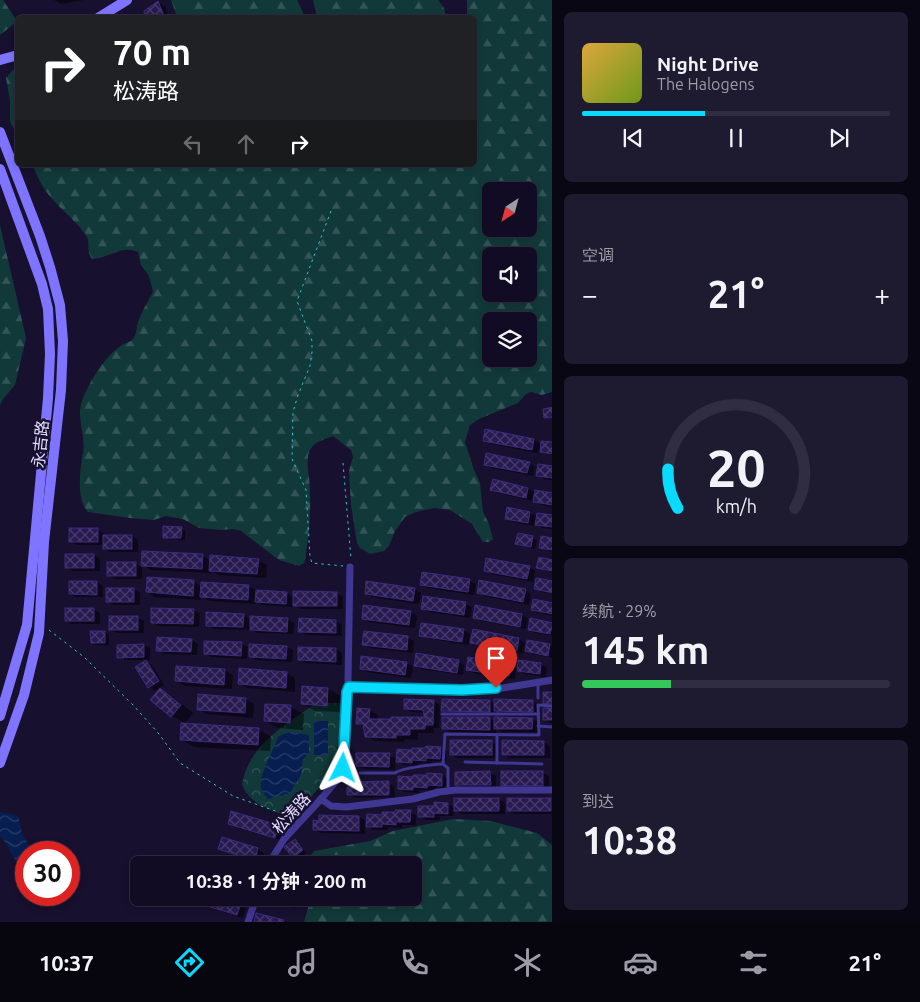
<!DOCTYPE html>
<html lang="zh">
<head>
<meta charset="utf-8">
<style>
  body { margin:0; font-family:Ubuntu,"Noto Sans SC",sans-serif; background:#1e1a30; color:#f1f3f6; height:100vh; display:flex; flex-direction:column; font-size:19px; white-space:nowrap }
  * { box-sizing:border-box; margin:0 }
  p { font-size:16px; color:#9c9ba6 }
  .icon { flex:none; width:28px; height:28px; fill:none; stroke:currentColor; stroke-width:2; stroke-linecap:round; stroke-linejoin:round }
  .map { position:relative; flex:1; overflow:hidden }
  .drawer { display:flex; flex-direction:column; gap:12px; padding:12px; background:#090713; width:368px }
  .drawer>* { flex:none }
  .banner { position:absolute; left:15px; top:15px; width:462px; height:152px; border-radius:8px; box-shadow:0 2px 8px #0003,0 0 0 1px #302c41; background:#202124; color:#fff; overflow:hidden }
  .needle { width:32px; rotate:216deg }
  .fabs { position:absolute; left:482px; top:182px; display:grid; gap:10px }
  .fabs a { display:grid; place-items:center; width:55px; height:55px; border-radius:8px; background:#110c23; box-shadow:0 2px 8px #0003,0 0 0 1px #302c41; font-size:25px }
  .speed { position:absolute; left:15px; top:841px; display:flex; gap:10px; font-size:25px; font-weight:700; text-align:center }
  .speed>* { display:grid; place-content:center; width:65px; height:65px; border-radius:50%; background:#110c23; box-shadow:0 2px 8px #0003,0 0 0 1px #302c41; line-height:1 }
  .speed .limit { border:8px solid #d22; background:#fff; color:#111 }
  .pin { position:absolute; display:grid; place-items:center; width:42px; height:42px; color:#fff; margin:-51px -21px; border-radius:50% 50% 50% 0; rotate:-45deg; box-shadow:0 0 5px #0007 }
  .pin .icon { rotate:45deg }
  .me { position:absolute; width:55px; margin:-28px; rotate:3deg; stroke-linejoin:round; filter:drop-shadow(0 0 4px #0008) }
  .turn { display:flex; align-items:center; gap:18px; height:105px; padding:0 15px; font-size:22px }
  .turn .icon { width:65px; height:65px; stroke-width:2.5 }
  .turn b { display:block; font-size:35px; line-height:42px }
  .lanes { display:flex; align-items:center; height:48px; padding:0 15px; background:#0003; justify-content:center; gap:25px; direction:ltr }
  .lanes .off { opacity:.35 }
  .big { font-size:38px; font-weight:700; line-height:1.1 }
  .drawer .tile { flex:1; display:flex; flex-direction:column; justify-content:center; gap:8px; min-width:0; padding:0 18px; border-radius:8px; background:#1e1a30 }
  .drawer .dial { align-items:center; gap:0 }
  .dial svg { height:130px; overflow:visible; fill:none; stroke:#302c41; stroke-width:7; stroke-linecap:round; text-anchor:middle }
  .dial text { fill:#f1f3f6; stroke:none }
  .song { display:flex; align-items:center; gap:15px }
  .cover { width:60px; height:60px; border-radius:8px; background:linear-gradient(135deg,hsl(40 70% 55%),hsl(80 70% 35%)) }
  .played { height:5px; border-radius:2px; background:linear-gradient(90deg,#09daff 40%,#302c41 40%) }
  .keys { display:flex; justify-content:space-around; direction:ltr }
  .heat { display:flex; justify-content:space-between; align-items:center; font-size:28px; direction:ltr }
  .charge { height:8px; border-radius:4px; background:linear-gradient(90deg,#34c759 29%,#302c41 0) }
  .trip { position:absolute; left:130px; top:856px; width:292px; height:50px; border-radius:8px; background:#110c23; box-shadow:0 2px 8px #0003,0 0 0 1px #302c41; font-weight:700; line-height:50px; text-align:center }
  .tab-bar { display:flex; height:80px; justify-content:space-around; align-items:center; background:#07050e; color:#9c9ba6 }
  .tab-bar .icon { width:35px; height:35px }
  .tab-bar .active { color:#09daff }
  .tab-bar b { font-size:22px; color:#f1f3f6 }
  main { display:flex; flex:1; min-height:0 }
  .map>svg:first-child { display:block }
  .forest { fill:url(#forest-firs); fill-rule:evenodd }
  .park { fill:url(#park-crowns) }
  .water { fill:url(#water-waves) }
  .shadow { fill:#0007 }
  .building { fill:url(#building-cross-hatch); stroke:#3f2a7f }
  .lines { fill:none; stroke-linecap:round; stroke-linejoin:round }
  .path { stroke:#27cac8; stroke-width:1; stroke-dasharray:2.5 4; stroke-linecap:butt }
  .lane { stroke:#3f3791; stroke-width:3 }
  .street { stroke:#3f3791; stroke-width:7 }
  .secondary { stroke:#7f74ff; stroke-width:10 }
  .route-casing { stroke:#068ea6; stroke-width:12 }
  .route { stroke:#09daff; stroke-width:9 }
  .labels { text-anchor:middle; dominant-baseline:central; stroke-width:5; stroke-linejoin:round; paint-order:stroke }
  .street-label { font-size:16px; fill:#e3ddff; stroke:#17102f }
</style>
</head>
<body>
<main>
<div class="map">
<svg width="553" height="922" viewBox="0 0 553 922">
  <defs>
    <pattern id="forest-firs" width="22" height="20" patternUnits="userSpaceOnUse" patternTransform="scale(1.25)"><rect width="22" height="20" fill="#123939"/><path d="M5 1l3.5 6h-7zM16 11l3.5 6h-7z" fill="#345557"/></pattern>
    <pattern id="park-crowns" width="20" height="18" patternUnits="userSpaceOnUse" patternTransform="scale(1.25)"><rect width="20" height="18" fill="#123939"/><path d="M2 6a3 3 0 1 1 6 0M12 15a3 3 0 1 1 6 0" fill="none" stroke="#345557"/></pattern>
    <pattern id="water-waves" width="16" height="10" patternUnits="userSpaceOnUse" patternTransform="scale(1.25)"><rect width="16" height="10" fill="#071e51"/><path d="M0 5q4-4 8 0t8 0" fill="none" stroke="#2b3e6b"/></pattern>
    <pattern id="building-cross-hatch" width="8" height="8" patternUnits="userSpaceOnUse" patternTransform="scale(1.25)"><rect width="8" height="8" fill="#281a51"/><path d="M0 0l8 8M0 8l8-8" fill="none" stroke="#473b6b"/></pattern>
  </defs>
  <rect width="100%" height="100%" fill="#17102f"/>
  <g class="forest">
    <path d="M0,0H3L15,18V23L0,35Z"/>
    <path d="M171,0H297L305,17H177Z"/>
    <path d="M313,0H438L444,8L446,17H317Z"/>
    <path d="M467,0H553L552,392L542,395L531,392L526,394L518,403L479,419L470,425L465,442L474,470L480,483L483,512L489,524L493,539L489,542H483L472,524L450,510L434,508L416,512L405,517L395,531L389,546L384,551L370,554L360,548L357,543L351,505L349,471L353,457L351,450L333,436C325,439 314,442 310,450C306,457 308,470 309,478C312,506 309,532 305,560L304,563L299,566L279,560L241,531L233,529L221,530L199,528L183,519L166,516L154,520L130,518L88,512C76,500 80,469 83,453C86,435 76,418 82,401C89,382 105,356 122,345C125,343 129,343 132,340C137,336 136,329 138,323C141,312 148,302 153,292L149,276L141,265L138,252C121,244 108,259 92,259C86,250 90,244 87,237C78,223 66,214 55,202C44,191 38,179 33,165H475V18L467,17ZM529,191V229H491V191ZM529,256V294H491V256ZM529,321V359H491V321Z"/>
    <path d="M17,68H18L17,135L10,122V101L6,78L13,70Z"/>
    <path d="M0,225L26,338L15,385L3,399L0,405Z"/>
    <path d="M453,819L491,821L537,833L552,845V922H304L310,901L308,898H414V865H303L314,851L370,841L393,831Z"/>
  </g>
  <path class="park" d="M316,703H339L341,706L337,767L334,772L291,818C273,810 249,805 242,784C250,743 285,726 316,703Z"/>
  <g class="water">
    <rect x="314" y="721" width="14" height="34"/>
    <path d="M291,732L309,735V754L303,759L301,775L290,793L268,799C266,796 262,792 261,788C258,775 274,751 278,737L283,734Z"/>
    <path d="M0,812L15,815L19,818L22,834L33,852H26V876C15,864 11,848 0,836Z"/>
  </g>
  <g class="shadow">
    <path d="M54,0H84L61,4Z"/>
    <path d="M158,3L165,6L169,18H147Z"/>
    <path d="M486,431L534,440L542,445L553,444V456L539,450L538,453L491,444L485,440Z"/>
    <path d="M529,463L535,467L533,476L492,468L485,464Z"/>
    <path d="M553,468V480L544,479L538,475Z"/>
    <path d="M492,489H528L534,492L532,501L498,493Z"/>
    <path d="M553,494V507L541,505L535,502Z"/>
    <path d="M530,513L538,517L553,516V529L543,528L535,523L534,526L513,522L506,518Z"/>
    <path d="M181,528L185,530V540L168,539L164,537Z"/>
    <path d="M97,529L104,533V536H132L138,540V552H111L104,548V545H76L70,541Z"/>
    <path d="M519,534L537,540L535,549L517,544Z"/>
    <path d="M553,539V552L540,547Z"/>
    <path d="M94,555L100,559V571H73L67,567Z"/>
    <path d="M203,556L211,561L258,560L267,565L266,578L219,575L211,570L210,573L151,570L143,565Z"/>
    <path d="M553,561V573L538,567Z"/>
    <path d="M135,563L142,567V579H114L108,575Z"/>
    <path d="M529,567L535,571L533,582L491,574L485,570Z"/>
    <path d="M193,581L202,587L248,586L258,591L287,593L294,598L337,593L343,597V609H300L293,604L292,607L263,605L256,601V604L210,601L201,596V600L155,597L147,592Z"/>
    <path d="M470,581L476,584L474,595L427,588L421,585Z"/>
    <path d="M97,582L103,586V597H76L70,594Z"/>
    <path d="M553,582V594L541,592L535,588Z"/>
    <path d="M107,589H134L140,593V605H113L107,601Z"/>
    <path d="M414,589L421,593L419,604L372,597L366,593Z"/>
    <path d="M525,590L531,594L529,605L484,596L478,592Z"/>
    <path d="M466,604L472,607L470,618L429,612L423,608Z"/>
    <path d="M553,604V616L538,613L532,609Z"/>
    <path d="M93,609L100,613V624H72L66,621Z"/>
    <path d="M194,610L200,614L199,627L158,626L152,622Z"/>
    <path d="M410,612L417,616L415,628L369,622L363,618Z"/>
    <path d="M244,615L251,620L287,619L294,623L293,634L257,633L249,628V630L213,629L207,625Z"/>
    <path d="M522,615L528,618L526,629L481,621L474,617Z"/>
    <path d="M137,617L144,621V633H117L110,629Z"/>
    <path d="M300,620L336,621L342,625V636L306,635L300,631Z"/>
    <path d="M553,624V636L535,633L529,629Z"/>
    <path d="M463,630L470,634L468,645L427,638L420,635Z"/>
    <path d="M105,632L109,634V645H96L92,643Z"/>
    <path d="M365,632L408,638L414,641L413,653L370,648L364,644Z"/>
    <path d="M519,639L525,643L523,654L478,645L472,642Z"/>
    <path d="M192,640L198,644L197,655L164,654L158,650Z"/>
    <path d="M242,644L248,647L247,659L211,657L205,654Z"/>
    <path d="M144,645L150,648V660H125L118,657Z"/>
    <path d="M550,646L553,647V658L533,654L526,651Z"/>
    <path d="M287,647L293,650L292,662L256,660L250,657Z"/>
    <path d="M336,649L342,653V665L305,663L299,659Z"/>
    <path d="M458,661L464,665L463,675L421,669L415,666Z"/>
    <path d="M146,662L152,665L164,685L155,691L149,687Z"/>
    <path d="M406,663L413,666L411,678L367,672L361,668Z"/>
    <path d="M510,664L518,669L541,664L547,668L546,677L525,674L516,669L515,679L473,673L467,669Z"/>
    <path d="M224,670L233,675L232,689L185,686L176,681Z"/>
    <path d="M287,673L295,678V692L247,688L239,684Z"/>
    <path d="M303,687L328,689L341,696L340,712L315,711L302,703Z"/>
    <path d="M160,689L173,697L193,713L185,723L172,716Z"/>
    <path d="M199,696L246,699L254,704L253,718L206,714L198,709Z"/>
    <path d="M433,701L440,705L439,728H434V733H418V740L405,739L404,742L375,741L366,736L364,727L358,723L369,710L378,715V720L429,719L425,713L412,712L405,709Z"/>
    <path d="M489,701L496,704L532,701L539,705V714H502L496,710V715L449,714L443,710Z"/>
    <path d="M291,707L304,714L303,730L278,728L265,721Z"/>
    <path d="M553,710V723H550L544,719Z"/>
    <path d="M490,719L496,722L532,719L539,722L538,732H502L496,728V733L449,732L443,728Z"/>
    <path d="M258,729L271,737L270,751L194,747L182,740Z"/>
    <path d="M491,742L498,745L497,758H457L451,754Z"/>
    <path d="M544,742L550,746V758H509L503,754Z"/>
    <path d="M440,748L447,751L446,761H432V763H418V766L404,765L395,760V770L364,769L357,766L389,755L398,759L413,751Z"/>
    <path d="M503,772L543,773L549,776V789L509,788L503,785Z"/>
    <path d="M456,773H490L496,776V788H463L457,784Z"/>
    <path d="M442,775L448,779V788H434L433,790H419V793L405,792L399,788Z"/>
    <path d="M388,783L394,786L395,797L355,798L348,794Z"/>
    <path d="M499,799L505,803V814H462L454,810V816H440V820H425L419,816L435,808V803L448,804L456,808Z"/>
    <path d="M550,799L553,800V814H514L508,810Z"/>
    <path d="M410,812L416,815V825H402V828L388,827V830H374L368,827V815Z"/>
    <path d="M232,813L278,826L284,830L281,840L235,827L229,823Z"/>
    <path d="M359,817L365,820V834L321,833L315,830Z"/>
    <path d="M223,838L258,849L264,853L261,863L226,852L219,849Z"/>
    <path d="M295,841L299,843L306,853L297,860L293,857Z"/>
    <path d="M203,898H220L240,904L246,907L243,918L208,907L202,903Z"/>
    <path d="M263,898H296L298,899L296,908L269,902Z"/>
  </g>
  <g class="building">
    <path d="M158,1L165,18H145L144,11Z"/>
    <path d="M553,407V417L544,418L543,409Z"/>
    <path d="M485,429L534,439L532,450L483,441Z"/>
    <path d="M541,441L553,442V454L540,452Z"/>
    <path d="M486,453L530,462L527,473L484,465Z"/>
    <path d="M538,464L553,466V478L536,476Z"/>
    <path d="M493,479L528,488L526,498L490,490Z"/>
    <path d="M535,490L553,493V505L533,502Z"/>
    <path d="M507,507L530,512L528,523L505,519Z"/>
    <path d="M537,513L553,515V527L535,525Z"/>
    <path d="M163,526L182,527L181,538H163Z"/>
    <rect x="69" y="528" width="29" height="14"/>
    <path d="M518,533L533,536L531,547L515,544Z"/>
    <rect x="103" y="535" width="29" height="14"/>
    <path d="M541,536L553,538V550L539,548Z"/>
    <path d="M142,551L203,554L202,569L141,566Z"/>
    <rect x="65" y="554" width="29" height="14"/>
    <path d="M210,555L259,559L257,574L209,571Z"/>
    <path d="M539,557L553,560V571L536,568Z"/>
    <path d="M486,558L530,566L527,579L484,571Z"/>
    <rect x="107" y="562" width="29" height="14"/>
    <path d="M422,572L470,579L468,592L420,585Z"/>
    <path d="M147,577L194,580L193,596L146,592Z"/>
    <path d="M536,578L553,581V593L534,589Z"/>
    <path d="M479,580L526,589L523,602L477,593Z"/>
    <path d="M69,581H97V595L69,594Z"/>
    <path d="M366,581L415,588L413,601L365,594Z"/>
    <path d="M201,582L249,585L248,600L200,597Z"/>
    <rect x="106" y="588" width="28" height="14"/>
    <path d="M256,590L287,592L286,604L255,602Z"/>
    <path d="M293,591L337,592V606H293Z"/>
    <path d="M423,596L466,602L464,615L421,609Z"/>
    <path d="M533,599L553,603V614L531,610Z"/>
    <path d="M363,605L411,611L409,625L362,619Z"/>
    <path d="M475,605L522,614L520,627L473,618Z"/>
    <rect x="65" y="608" width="29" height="13"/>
    <path d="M151,608L194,609L193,624L151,623Z"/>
    <path d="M206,612L244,614L243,627L206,626Z"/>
    <rect x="109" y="616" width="29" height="14"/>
    <path d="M250,616L288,618L287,632L250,630Z"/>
    <path d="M299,618L336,620V633L298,632Z"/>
    <path d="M530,618L553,623L550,634L528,630Z"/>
    <path d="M421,623L464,629L462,642L419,636Z"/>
    <path d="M473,629L519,638L517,651L470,643Z"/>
    <path d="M90,631H105V643H91Z"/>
    <path d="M364,631L408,636L407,650L362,645Z"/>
    <path d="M157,637L192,639L191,652L156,651Z"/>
    <path d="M527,640L550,644L548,656L525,651Z"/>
    <path d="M204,641L242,642L241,656L204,654Z"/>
    <path d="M144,644V657L117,658V645Z"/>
    <path d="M249,644L287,646L286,659L249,657Z"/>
    <path d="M298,647L336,648V662L298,660Z"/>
    <path d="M416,653L459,660L457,673L414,666Z"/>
    <path d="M361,656L407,662L405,675L360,669Z"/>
    <path d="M468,657L511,663L509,676L466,670Z"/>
    <path d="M146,660L159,681L148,688L135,667Z"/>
    <path d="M518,660L541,663L540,674L517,671Z"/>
    <path d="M176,666L225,669L224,685L175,681Z"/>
    <path d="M239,668L287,672L286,688L238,684Z"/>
    <path d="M302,686L328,688L327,706L301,704Z"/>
    <path d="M160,688L181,705L171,717L150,700Z"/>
    <rect x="543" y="692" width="10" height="12"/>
    <path d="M198,694L246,698L245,713L197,710Z"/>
    <path d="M404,699L434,700L433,725H426L423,710L404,709Z"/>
    <path d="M442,699L490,700V712L441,711Z"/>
    <path d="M494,699L533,700V712L494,711Z"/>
    <path d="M265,704L291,705L290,723L264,721Z"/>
    <path d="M357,708L370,709L369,719H391V717H426L425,729H410V735H396V738L365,737L363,724H356Z"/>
    <rect x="543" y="708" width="10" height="12"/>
    <path d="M442,717H490V730L442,729Z"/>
    <path d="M494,717L533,718L532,729H494Z"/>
    <path d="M181,723L259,728L258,745L180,740Z"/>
    <rect x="450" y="740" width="42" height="15"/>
    <path d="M502,740L544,741V755H502Z"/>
    <path d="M426,746L441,747L440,759L426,758V761L412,760V763L396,762L397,749L412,750V748H425Z"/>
    <path d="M356,753H390L389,767L356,766Z"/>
    <path d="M490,771L491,785H455V772Z"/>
    <rect x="501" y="771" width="42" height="15"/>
    <path d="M427,773L442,774V786L428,785L427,788L413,787V790L398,789V776L413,777V775H427Z"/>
    <path d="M389,781V795H347V787H353V782Z"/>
    <rect x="454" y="798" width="45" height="13"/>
    <rect x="507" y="798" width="44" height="13"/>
    <path d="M434,802L448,803V814L434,813V817H418V806H434Z"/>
    <path d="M395,810H411L410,822H396V825L382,824V827H366L367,814L382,815V812H395Z"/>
    <path d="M231,811L278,825L275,838L228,824Z"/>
    <path d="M319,815L359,816V831L313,830V820L319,821Z"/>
    <path d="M222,837L258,848L255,861L218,849Z"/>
    <path d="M295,839L303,850L293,858L284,847Z"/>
    <path d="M202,898H224L241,903L237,915L200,904Z"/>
    <path d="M262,898H291L289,906L261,899Z"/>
    <path d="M256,913L284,920L283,922H254Z"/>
  </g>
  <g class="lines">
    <g class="path">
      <path d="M331,211L297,301L312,341V352L310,366L298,395L293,412L292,459L306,490L310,557L312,563L343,566"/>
      <path d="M343,463L351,559"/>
      <path d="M49,630L84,657L134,706L159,734L180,763L233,796L295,818"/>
    </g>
    <g class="lane">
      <path d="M538,683V698"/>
      <path d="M442,714H538"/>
      <path d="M538,726L553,727"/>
      <path d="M465,762L542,764"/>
      <path d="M497,763V735"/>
      <path d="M443,764L445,734L539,735L538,705L553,706"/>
      <path d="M360,773H395C401,768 435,764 443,764L448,768V790"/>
    </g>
    <g class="street">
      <path d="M349,687L463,690L496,689L553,680"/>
      <path d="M321,799L331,806L346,807L413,799L439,792L456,790H553"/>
      <path d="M268,865L284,839L321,799L341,775L343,768L347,692L349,687L348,680L350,567"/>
      <path d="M248,922L256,898"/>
    </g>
    <g class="secondary">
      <path d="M98,18L127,0"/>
      <path d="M0,60L18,55"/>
      <path d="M0,132L40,236L50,267L60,305L63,341L61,390L44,542L39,633L24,695L0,763"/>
      <path d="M0,169L42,284L48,309L50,354L48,398L27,625L0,716"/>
    </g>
  </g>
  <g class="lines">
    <g class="route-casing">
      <path id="route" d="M343,768L347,692L349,687L462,690L496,688"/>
    </g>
    <use href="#route" class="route"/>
  </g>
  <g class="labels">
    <g class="street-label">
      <text transform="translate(40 444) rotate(-84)">永吉路</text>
      <text transform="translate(291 813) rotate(-48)">松涛路</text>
    </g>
  </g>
</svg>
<div class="fabs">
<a><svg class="needle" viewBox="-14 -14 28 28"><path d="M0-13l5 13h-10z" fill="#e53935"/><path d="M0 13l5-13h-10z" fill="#9c9ba6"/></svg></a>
<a><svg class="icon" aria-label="sound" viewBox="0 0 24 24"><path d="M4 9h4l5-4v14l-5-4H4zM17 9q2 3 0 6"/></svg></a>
<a><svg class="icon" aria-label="layers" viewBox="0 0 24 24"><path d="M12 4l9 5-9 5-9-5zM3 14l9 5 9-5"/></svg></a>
</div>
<div class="speed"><div class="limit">30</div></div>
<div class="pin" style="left:496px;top:688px;background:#d93025"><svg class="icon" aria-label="arrive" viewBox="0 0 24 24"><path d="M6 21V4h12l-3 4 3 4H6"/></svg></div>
<svg class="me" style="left:343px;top:768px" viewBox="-20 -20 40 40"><path d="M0-17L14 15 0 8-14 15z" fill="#09daff" stroke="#fff" stroke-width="4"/></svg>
<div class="trip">10:38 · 1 分钟 · 200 m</div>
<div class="banner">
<div class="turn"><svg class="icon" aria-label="right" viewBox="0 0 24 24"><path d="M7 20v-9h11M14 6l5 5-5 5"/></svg><div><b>70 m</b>松涛路</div></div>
<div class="lanes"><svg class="icon off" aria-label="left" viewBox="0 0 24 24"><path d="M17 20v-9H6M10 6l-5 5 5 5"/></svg><svg class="icon off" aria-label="ahead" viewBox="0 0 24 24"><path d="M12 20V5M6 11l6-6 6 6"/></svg><svg class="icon" aria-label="right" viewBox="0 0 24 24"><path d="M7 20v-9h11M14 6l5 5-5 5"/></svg></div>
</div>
</div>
<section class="drawer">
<div class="tile">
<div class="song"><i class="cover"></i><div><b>Night Drive</b><p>The Halogens</p></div></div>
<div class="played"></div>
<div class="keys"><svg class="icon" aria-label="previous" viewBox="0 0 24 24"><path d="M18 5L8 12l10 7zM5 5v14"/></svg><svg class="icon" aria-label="pause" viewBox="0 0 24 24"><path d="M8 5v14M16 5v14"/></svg><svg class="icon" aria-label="next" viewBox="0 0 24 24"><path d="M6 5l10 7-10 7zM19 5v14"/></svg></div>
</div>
<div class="tile"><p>空调</p>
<div class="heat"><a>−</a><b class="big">21°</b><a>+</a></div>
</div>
<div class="tile dial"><svg viewBox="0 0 100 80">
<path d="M14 69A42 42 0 1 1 86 69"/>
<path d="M14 69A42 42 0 0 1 8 45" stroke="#09daff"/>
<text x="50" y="56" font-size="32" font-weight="700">20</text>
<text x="50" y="72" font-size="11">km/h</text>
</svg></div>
<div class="tile"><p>续航 · 29%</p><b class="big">145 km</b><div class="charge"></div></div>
<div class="tile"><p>到达</p><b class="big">10:38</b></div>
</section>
</main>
<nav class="tab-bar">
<b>10:37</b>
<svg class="icon active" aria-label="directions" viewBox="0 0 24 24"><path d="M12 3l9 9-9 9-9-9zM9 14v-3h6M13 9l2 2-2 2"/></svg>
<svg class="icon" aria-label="music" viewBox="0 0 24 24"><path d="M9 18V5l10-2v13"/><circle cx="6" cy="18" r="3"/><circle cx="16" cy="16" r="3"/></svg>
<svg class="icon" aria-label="phone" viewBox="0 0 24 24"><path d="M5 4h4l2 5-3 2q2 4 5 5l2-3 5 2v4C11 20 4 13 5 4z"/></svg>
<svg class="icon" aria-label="climate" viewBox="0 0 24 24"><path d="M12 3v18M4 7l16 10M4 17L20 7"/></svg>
<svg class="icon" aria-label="car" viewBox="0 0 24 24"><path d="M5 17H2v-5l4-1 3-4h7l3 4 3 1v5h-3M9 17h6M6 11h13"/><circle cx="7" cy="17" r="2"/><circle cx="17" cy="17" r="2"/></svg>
<svg class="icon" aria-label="filters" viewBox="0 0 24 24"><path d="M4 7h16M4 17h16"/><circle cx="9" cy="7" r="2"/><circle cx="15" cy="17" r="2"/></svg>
<b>21°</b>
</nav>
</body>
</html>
